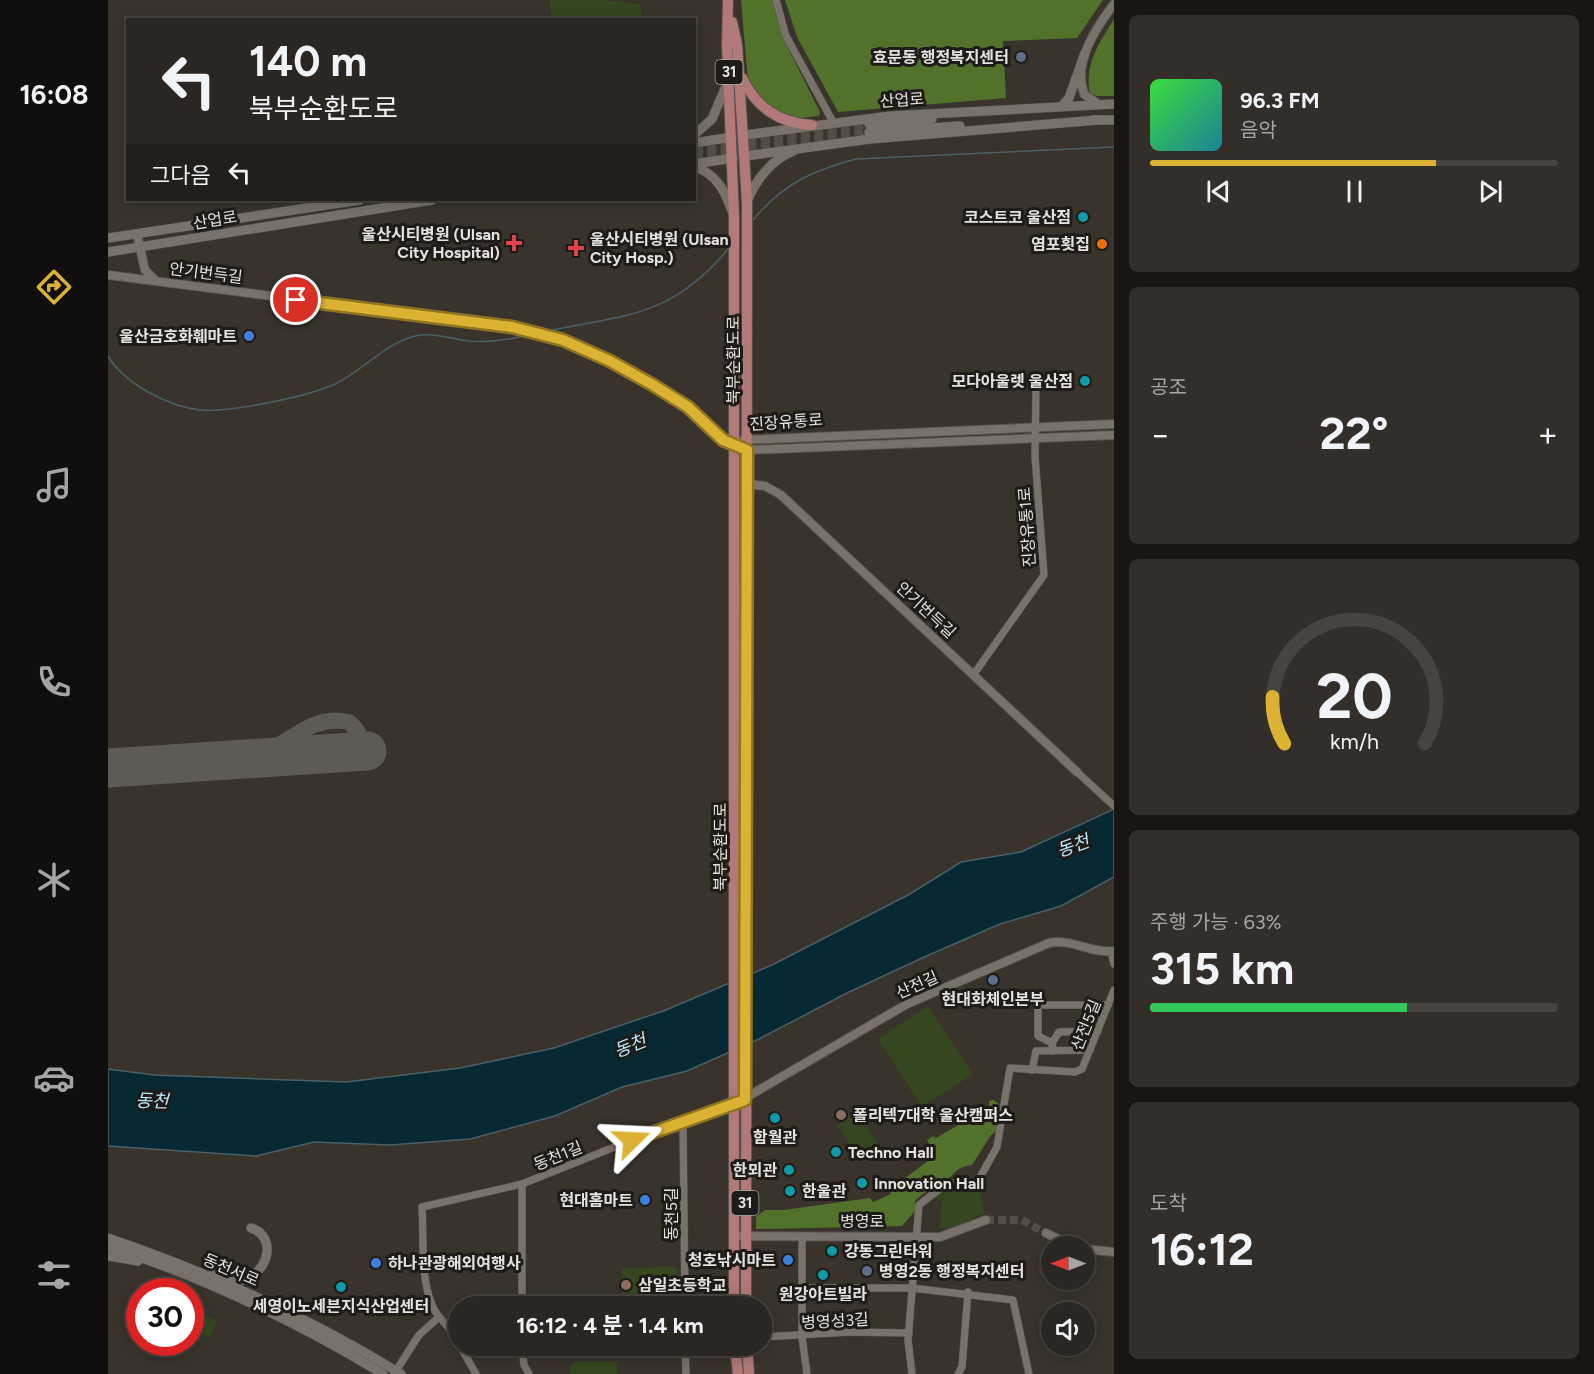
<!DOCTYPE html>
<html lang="ko">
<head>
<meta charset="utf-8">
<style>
  body { margin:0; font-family:Figtree,"Noto Sans KR",sans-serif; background:#332e2a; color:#f1f3f6; height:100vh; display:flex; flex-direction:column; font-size:22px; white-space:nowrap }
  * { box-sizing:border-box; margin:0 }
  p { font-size:20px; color:#a6a5a5 }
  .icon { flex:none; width:33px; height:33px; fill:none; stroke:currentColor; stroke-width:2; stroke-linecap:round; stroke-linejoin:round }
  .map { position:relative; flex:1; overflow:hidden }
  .panel { display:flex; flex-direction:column; gap:15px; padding:15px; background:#181512; width:480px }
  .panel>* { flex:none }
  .hud { position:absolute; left:18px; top:18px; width:570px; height:183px; border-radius:0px; box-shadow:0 3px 15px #0003,0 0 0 2px #47433f; background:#2b2621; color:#f1f3f6; overflow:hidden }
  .needle { width:39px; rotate:270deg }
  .fabs { position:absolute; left:933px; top:1236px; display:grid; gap:12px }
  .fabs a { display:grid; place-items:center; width:54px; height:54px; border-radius:50%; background:#2b2621; box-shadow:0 3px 15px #0003,0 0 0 2px #47433f; font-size:30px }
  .speed { position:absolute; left:18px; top:1278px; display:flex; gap:12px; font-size:30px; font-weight:700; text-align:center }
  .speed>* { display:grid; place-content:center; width:78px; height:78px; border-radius:50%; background:#2b2621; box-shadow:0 3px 15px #0003,0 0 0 2px #47433f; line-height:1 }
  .speed .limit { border:9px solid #d22; background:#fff; color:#111 }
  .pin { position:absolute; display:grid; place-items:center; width:51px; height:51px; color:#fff; margin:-26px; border:3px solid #fff; border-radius:50%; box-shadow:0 2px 6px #0007 }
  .me { position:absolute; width:66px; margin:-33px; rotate:69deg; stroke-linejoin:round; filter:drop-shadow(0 0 4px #0008) }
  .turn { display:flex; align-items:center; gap:21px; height:126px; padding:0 24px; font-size:27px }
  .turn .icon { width:78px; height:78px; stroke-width:2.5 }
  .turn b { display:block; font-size:42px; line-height:51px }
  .then { display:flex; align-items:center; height:57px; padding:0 24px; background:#0003; gap:12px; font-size:22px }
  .big { font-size:45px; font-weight:700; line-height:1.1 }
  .panel .tile { flex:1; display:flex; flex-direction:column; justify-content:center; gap:9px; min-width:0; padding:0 21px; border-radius:9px; background:#332e2a }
  .panel .dial { align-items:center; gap:0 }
  .dial svg { height:156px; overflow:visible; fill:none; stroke:#47433f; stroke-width:7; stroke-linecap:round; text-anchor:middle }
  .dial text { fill:#f1f3f6; stroke:none }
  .song { display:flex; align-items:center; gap:18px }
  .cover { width:72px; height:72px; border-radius:9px; background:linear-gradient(135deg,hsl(120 70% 55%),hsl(190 70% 35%)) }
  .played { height:6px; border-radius:3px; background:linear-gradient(90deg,#dcb233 70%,#47433f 70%) }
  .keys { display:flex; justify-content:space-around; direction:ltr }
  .heat { display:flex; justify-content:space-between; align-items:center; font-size:33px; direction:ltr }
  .charge { height:9px; border-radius:4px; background:linear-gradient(90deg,#34c759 63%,#47433f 0) }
  .trip { position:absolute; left:340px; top:1296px; width:324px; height:60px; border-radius:30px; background:#2b2621; box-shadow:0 3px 15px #0003,0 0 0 2px #47433f; font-weight:700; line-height:60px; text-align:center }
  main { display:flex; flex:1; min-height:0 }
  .dock { display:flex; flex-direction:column; width:108px; justify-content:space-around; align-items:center; background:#110f0d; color:#a6a5a5 }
  .dock .icon { width:42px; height:42px }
  .dock .on { color:#dcb233 }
  .dock b { font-size:27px; color:#f1f3f6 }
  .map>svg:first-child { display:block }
  .green { fill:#35471f }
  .forest { fill:#52722b }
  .water { fill:#072933; stroke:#4a6066; stroke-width:1.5 }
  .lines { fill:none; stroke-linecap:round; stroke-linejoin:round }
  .stream { stroke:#4a6066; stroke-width:1.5 }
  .taxiway { stroke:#605a54; stroke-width:16 }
  .runway { stroke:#605a54; stroke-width:39 }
  .tertiary-tunnel { stroke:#534d46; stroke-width:8; stroke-dasharray:8 4; stroke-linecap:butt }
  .secondary-tunnel { stroke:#534d46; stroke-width:9; stroke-dasharray:9 4.5; stroke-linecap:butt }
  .minor-casing { stroke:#57524c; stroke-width:8 }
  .tertiary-casing { stroke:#57524c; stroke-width:10 }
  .secondary-casing { stroke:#57524c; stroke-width:10 }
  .primary-casing { stroke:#57524c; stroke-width:12 }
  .minor { stroke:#79726a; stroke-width:7 }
  .tertiary { stroke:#79726a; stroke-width:8 }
  .secondary { stroke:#79726a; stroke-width:9 }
  .primary { stroke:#b17978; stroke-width:10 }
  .route-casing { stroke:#8f7421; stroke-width:15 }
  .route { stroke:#dcb233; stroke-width:10 }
  .service-dot { fill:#5c6f8a; stroke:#1e1b18; stroke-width:2 }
  .culture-dot { fill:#0f9aa8; stroke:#1e1b18; stroke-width:2 }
  .health-dot { fill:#e0444e; stroke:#1e1b18; stroke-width:2 }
  .food-dot { fill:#e8710a; stroke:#1e1b18; stroke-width:2 }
  .shop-dot { fill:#3f7fe0; stroke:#1e1b18; stroke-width:2 }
  .education-dot { fill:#8d6e63; stroke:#1e1b18; stroke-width:2 }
  .labels { text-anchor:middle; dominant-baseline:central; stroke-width:6; stroke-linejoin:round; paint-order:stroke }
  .shield { fill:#1e1b18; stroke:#a9a6a1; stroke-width:1.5 }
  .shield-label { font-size:15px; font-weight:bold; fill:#e5e1dc }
  .poi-label { font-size:16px; font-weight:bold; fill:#e5e1dc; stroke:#1e1b18; text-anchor:end }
  .street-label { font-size:16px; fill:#e5e1dc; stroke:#1e1b18 }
  .water-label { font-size:18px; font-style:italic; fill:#baeafb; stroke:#1e1b18 }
</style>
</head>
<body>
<main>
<nav class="dock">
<b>16:08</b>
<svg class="icon on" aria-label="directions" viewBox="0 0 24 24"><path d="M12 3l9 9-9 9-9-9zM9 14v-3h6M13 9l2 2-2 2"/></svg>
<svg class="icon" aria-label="music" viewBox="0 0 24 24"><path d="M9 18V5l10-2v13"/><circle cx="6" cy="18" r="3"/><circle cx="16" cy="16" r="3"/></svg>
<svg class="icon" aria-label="phone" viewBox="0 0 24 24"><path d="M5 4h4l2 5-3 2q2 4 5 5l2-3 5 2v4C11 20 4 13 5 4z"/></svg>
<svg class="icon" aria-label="climate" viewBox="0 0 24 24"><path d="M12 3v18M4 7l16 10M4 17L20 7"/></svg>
<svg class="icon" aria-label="car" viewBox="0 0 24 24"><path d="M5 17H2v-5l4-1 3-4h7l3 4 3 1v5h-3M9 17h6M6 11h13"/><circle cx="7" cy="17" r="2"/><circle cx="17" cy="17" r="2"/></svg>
<svg class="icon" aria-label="filters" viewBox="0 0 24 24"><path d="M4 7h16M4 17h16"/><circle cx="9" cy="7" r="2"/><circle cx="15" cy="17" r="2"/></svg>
</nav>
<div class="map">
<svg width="1006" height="1374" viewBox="0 0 1006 1374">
  <rect width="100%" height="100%" fill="#39332c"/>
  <g class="green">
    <path d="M442,0H497L532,4L534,19H443Z"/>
    <path d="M820,1006L865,1074L814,1107L770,1039Z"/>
    <path d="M749,1112L773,1149L754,1163L729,1125Z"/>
    <path d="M833,1188L872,1191L876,1213L848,1226L832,1229L834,1201L822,1196Z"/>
    <path d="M566,1267L569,1269V1306H514V1268Z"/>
    <path d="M98,1316L109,1321L102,1337L91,1333Z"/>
    <path d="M466,1362H509V1374H462V1366Z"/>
  </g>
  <g class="forest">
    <path d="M633,0H665L678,44L712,112L711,116L683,119L652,100L640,81Z"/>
    <path d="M677,0H995L969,38L895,41L898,98L730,112L689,37Z"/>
    <path d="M1006,19V96H989L982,94C976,64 991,43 1006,19Z"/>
    <path d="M886,1100L894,1107L890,1130L883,1135L864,1165C844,1168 849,1175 835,1182C824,1187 816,1193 807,1201V1211L794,1226L648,1229V1217L657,1210H676L762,1198L765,1202L783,1194L781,1190L828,1155L819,1140L825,1136L828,1138L881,1107V1101Z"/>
  </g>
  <path class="water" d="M1006,809V877L953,906L892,924L814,958L739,993L651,1039L579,1071L514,1087L447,1116L362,1139L282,1145L206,1142L148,1156L0,1146V1069L46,1075L238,1082L352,1068L446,1048L558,1010L664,965L802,894L853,862L913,852Z"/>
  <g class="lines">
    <g class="stream">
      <path d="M645,220C675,184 703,171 748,159L1006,147"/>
      <path d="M436,332C517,314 562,319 620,249"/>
      <path d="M0,356C17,384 59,406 92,410C121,413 203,396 229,383C255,370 278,343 307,336C325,332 344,339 361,341C382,343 400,340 420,335"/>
    </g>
    <path class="taxiway" d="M129,759C137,758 145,758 152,755C184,742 203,714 241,722C256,735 260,757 238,764L174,756"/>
    <path class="runway" d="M0,768L259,751"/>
    <path class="tertiary-tunnel" d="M878,1220H914L938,1233"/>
    <g class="secondary-tunnel">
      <path d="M586,150L761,124"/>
      <path d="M586,157L761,132"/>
    </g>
    <g class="minor-casing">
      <g id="minor">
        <path d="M668,0L678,36L725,122"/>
        <path d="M866,674L936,575L927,456L928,387"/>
        <path d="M969,772L1006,806"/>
        <path d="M1003,952L1006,964"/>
        <path d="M930,996V1036L944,1043L945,1051"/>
        <path d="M930,1005H1000"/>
        <path d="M944,1043L951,1032L990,1031"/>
        <path d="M924,1070L928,1051L982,1050"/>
        <path d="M575,1121L577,1306"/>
        <path d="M414,1184V1306"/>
        <path d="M694,1236V1337L699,1374"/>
        <path d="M694,1288H804L905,1300L921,1374"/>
        <path d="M654,1337L743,1332L801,1333"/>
        <path d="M351,1343C344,1328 328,1317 324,1305C312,1276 316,1238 314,1207L414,1184L539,1134L625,1105"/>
        <path d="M352,1346L368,1374"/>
        <path d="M414,1346L416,1365L421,1374"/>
        <path d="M577,1346L578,1374"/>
        <path d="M286,1374L311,1335L331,1317"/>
        <path d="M804,1374L800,1340L811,1205L839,1183L865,1184L871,1179L889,1147L902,1068L967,1072L974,1069L1006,990"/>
        <path d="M850,1374L854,1367L860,1292"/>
      </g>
    </g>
    <g class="tertiary-casing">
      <g id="tertiary">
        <path d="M990,104L976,94C965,62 987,29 1006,4"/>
        <path d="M29,234L37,270L47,280"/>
        <path d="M0,275L404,327C460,339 513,362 561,394C580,407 595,426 614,439C621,444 631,446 639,450L1006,435"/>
        <path d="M635,440L1006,424"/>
        <path d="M639,484L657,486L673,495L969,772"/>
        <path d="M625,1105L799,1004L941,943C963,938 983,954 1006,951"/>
        <path d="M938,1233L964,1246"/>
        <path d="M626,1236L832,1237L878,1220"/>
        <path d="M976,1249L1006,1252"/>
      </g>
    </g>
    <g class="secondary-casing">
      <g id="secondary">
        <path d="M954,106L961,98L977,53"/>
        <path d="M985,120H1006"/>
        <path d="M761,124L824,119"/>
        <path d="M761,132L852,126"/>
        <path d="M586,135L604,119L619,84"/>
        <path d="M637,135L782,116L1006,104"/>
        <path d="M586,143L624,137"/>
        <path d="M638,156L762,139L990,120"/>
        <path d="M586,164L625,158"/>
        <path d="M586,167C608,173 617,191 624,211"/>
        <path d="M639,202C647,181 663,160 685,151"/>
        <path d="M0,238L252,200"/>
        <path d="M0,252L324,200"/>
        <path d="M0,1238C102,1273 201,1317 293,1374"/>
        <path d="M0,1246C96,1278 188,1321 275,1374"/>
        <path d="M0,1256L30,1261"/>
        <path d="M105,1272L134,1280C159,1275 171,1237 143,1228"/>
      </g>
    </g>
    <g class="primary-casing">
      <g id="primary">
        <path d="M620,0L619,45L626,217V1306"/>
        <path d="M624,22L629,44L639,202L638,1306"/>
        <path d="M634,78C649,108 671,123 704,125"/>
        <path d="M627,1346L630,1374"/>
        <path d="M639,1346L641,1374"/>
      </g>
    </g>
    <use href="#minor" class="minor"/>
    <use href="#tertiary" class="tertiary"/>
    <use href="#secondary" class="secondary"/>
    <use href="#primary" class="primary"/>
  </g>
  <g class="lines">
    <g class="route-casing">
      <path id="route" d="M188,300L404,327L455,340L502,361L545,385L580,407L615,440L639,450L637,1100L524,1140"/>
    </g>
    <use href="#route" class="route"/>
  </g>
  <g class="service-dot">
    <circle cx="913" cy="57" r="6"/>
    <circle cx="885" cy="980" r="6"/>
    <circle cx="759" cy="1271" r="6"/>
  </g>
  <g class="culture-dot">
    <circle cx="975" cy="217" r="6"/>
    <circle cx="977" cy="381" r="6"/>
    <circle cx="667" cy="1118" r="6"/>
    <circle cx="728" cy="1152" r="6"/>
    <circle cx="681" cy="1170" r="6"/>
    <circle cx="754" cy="1183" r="6"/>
    <circle cx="682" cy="1191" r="6"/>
    <circle cx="724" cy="1251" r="6"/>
    <circle cx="715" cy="1275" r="6"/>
    <circle cx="233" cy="1287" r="6"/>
  </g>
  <g class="health-dot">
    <path d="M403 234h6v6h6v6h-6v6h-6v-6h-6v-6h6z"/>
    <path d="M465 239h6v6h6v6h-6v6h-6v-6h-6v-6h6z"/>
  </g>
  <circle class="food-dot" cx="994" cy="244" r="6"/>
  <g class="shop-dot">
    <circle cx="141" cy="336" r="6"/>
    <circle cx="537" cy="1200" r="6"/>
    <circle cx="680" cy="1260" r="6"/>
    <circle cx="268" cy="1263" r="6"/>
  </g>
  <g class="education-dot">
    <circle cx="733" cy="1115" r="6"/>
    <circle cx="518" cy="1285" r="6"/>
  </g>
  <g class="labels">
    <g class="shield">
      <rect x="607.5" y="60" width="27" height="24" rx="4.5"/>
      <rect x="623.5" y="1191" width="27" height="24" rx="4.5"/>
    </g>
    <g class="shield-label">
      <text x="621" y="72">31</text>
      <text x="637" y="1203">31</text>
    </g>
    <g class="poi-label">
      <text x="901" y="57">효문동 행정복지센터</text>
      <text x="963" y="217">코스트코 울산점</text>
      <text x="392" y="234">울산시티병원 (Ulsan<tspan x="392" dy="18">City Hospital)</tspan></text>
      <text x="482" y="239" text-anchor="start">울산시티병원 (Ulsan<tspan x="482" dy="18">City Hosp.)</tspan></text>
      <text x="982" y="244">염포횟집</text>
      <text x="129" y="336">울산금호화훼마트</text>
      <text x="965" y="381">모다아울렛 울산점</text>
      <text x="885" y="999" text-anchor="middle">현대화체인본부</text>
      <text x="745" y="1115" text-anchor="start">폴리텍7대학 울산캠퍼스</text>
      <text x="667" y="1137" text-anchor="middle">함월관</text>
      <text x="740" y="1152" text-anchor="start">Techno Hall</text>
      <text x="669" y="1170">한뫼관</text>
      <text x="766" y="1183" text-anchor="start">Innovation Hall</text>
      <text x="694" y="1191" text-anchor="start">한울관</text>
      <text x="525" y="1200">현대홈마트</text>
      <text x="736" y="1251" text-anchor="start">강동그린타워</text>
      <text x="668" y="1260">청호낚시마트</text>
      <text x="280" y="1263" text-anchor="start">하나관광해외여행사</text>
      <text x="771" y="1271" text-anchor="start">병영2동 행정복지센터</text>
      <text x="530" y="1285" text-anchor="start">삼일초등학교</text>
      <text x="715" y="1294" text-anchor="middle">원강아트빌라</text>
      <text x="233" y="1306" text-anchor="middle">세영이노세븐지식산업센터</text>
    </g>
    <g class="street-label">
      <text transform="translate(794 100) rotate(-4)">산업로</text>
      <text transform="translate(107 220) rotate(-9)">산업로</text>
      <text transform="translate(98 273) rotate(7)">안기번득길</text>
      <text transform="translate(625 360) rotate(-90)">북부순환도로</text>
      <text transform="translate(678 422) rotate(-4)">진장유통로</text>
      <text transform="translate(919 527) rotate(-94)">진장유통1로</text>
      <text transform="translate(818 610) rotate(43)">안기번득길</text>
      <text transform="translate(612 847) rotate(-90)">북부순환도로</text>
      <text transform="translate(809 985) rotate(-24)">산전길</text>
      <text transform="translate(978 1025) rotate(-68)">산전5길</text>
      <text transform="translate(450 1156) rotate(-22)">동천1길</text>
      <text transform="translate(563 1214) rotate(-90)">동천5길</text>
      <text x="754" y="1221">병영로</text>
      <text transform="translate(123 1270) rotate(23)">동천서로</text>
      <text transform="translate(727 1321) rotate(-3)">병영성3길</text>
    </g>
    <g class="water-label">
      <text transform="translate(965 846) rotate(-20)">동천</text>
      <text transform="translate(522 1046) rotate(-22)">동천</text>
      <text transform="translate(44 1101) rotate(2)">동천</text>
    </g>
  </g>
</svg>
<div class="fabs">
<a><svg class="needle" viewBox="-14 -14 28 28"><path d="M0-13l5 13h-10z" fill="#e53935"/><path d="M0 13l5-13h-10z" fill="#a6a5a5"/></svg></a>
<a><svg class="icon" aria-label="sound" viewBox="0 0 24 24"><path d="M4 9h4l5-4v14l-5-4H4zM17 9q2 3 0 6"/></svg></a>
</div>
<div class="speed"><div class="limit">30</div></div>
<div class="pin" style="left:188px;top:300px;background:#d93025"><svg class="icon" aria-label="arrive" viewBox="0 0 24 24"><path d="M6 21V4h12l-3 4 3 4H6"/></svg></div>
<svg class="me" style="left:524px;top:1140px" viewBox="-20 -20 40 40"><path d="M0-17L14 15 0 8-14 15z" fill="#dcb233" stroke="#fff" stroke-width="4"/></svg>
<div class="trip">16:12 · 4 분 · 1.4 km</div>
<div class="hud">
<div class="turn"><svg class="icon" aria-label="left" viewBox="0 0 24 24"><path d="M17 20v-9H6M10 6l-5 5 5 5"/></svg><div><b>140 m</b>북부순환도로</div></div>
<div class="then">그다음<svg class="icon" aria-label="left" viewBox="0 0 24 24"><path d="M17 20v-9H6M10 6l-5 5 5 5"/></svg></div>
</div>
</div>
<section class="panel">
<div class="tile">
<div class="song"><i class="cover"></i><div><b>96.3 FM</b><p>음악</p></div></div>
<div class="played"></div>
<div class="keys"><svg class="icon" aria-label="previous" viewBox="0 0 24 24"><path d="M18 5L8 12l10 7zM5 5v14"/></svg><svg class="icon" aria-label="pause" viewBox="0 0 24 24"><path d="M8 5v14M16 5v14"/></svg><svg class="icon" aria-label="next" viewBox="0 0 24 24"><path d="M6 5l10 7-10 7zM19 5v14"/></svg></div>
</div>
<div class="tile"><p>공조</p>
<div class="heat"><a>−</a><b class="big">22°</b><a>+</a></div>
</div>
<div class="tile dial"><svg viewBox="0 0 100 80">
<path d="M14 69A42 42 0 1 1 86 69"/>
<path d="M14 69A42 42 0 0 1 8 45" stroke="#dcb233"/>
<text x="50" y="56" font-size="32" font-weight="700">20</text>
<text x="50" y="72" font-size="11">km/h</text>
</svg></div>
<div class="tile"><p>주행 가능 · 63%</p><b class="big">315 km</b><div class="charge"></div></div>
<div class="tile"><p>도착</p><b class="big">16:12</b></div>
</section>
</main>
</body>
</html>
